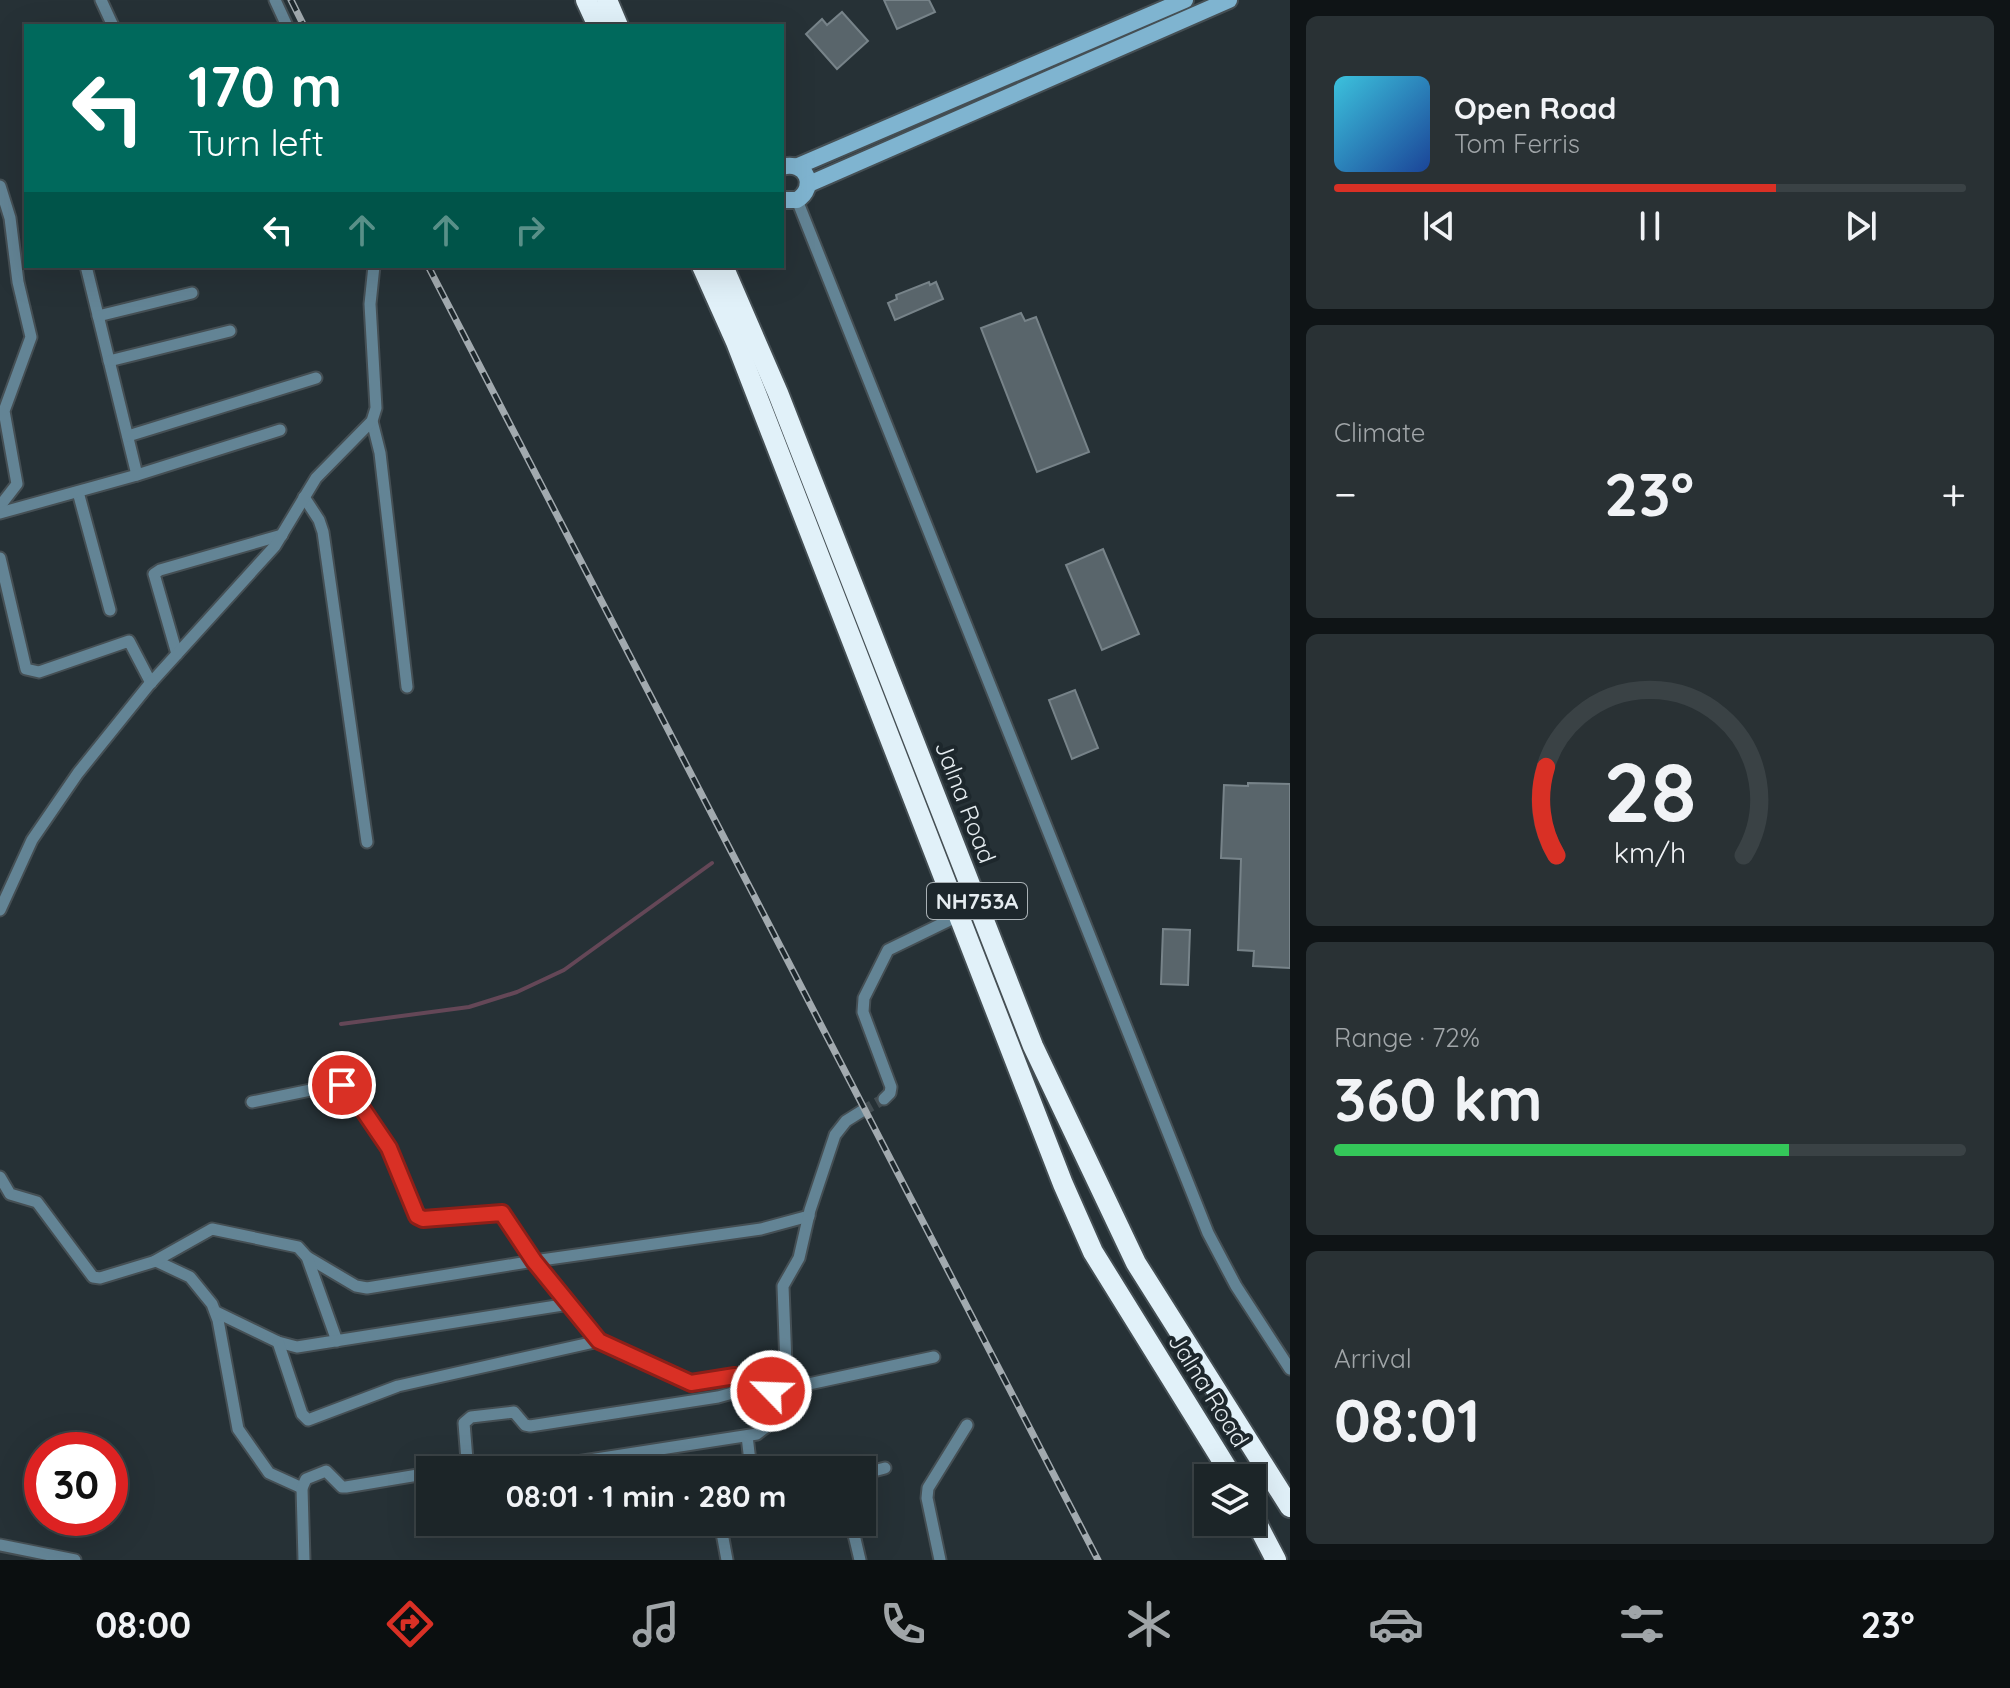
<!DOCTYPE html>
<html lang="en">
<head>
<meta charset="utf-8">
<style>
  body { margin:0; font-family:Quicksand,sans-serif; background:#293134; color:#f1f3f6; height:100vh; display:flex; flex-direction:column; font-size:30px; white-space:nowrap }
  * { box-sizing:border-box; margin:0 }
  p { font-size:26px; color:#a0a5a8 }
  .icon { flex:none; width:44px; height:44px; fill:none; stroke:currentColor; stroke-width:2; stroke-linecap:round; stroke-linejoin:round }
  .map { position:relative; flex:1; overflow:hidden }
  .panel { display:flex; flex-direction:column; gap:16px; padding:16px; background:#0f1416; width:720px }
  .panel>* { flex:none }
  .hud { position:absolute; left:24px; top:24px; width:760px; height:244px; border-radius:0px; box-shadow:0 8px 32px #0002,0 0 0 2px #3a4245; background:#00695c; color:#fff; overflow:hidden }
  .fabs { position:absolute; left:1194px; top:1464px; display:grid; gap:16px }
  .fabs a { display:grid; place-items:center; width:72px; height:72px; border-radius:0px; background:#1c2528; box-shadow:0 8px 32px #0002,0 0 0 2px #3a4245; font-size:40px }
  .speed { position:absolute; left:24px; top:1432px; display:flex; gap:16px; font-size:40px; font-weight:700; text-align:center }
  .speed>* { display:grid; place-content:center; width:104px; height:104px; border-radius:50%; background:#1c2528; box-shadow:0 8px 32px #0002,0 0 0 2px #3a4245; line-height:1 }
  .speed .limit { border:12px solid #d22; background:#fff; color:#111 }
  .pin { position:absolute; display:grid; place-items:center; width:68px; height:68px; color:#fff; margin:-34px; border:4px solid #fff; border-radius:50%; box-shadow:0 2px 8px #0007 }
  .me { position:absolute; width:88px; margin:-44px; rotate:294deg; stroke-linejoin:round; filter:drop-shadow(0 0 6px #0008) }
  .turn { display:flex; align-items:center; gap:28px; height:168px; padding:0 32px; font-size:36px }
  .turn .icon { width:104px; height:104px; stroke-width:2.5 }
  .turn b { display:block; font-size:56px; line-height:68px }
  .lanes { display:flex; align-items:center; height:76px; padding:0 32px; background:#0003; justify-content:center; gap:40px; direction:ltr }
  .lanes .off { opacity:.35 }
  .big { font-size:60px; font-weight:700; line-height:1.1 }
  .panel .widget { flex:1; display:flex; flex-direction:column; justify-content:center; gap:12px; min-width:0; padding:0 28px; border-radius:12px; background:#293134 }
  .panel .dial { align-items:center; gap:0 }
  .dial svg { height:208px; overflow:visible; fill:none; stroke:#3a4245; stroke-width:7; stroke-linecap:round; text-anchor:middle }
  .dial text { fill:#f1f3f6; stroke:none }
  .song { display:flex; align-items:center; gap:24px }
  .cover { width:96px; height:96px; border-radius:12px; background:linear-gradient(135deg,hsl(190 70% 55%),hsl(220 70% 35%)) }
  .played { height:8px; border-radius:4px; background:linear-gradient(90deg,#d93025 70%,#3a4245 70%) }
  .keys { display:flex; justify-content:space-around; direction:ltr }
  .heat { display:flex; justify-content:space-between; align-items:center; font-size:44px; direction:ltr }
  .charge { height:12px; border-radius:6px; background:linear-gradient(90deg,#34c759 72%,#3a4245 0) }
  .trip { position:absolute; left:416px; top:1456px; width:460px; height:80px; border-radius:0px; background:#1c2528; box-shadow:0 8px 32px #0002,0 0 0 2px #3a4245; font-weight:700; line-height:80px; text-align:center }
  .dock { display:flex; height:128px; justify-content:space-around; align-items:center; background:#0b0f10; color:#a0a5a8 }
  .dock .icon { width:56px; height:56px }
  .dock .active { color:#d93025 }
  .dock b { font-size:36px; color:#f1f3f6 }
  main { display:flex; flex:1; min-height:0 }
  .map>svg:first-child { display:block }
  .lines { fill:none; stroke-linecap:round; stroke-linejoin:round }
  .stream { stroke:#644757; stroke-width:4 }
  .building { fill:#59656b; stroke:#778389; stroke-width:2 }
  .street-tunnel { stroke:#434d52; stroke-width:11; stroke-dasharray:11 5.5; stroke-linecap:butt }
  .street-casing { stroke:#454f54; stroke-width:15 }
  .secondary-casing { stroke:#454f54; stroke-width:20 }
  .highway-casing { stroke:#454f54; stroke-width:24 }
  .street { stroke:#638495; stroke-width:11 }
  .secondary { stroke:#7fb4d0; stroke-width:16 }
  .highway { stroke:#e1f1f9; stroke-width:20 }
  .rail-casing { stroke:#a2aaaf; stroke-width:7 }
  .rail { stroke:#1d272c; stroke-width:4; stroke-dasharray:12; stroke-linecap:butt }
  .route-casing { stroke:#8d1f18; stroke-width:20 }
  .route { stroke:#d93025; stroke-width:14 }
  .labels { text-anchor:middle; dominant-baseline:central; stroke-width:8; stroke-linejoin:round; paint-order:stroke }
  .shield { fill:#1d272c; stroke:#a9b1b5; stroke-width:2 }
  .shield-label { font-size:22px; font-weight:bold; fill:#e5ecf0 }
  .street-label { font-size:24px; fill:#e5ecf0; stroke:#1d272c }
</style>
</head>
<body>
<main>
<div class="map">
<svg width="1290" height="1560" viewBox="0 0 1290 1560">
  <rect width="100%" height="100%" fill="#263136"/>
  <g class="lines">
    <path class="stream" d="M341,1024L469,1007L517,992L564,970L712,863"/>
  </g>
  <g class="building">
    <path d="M884,0H929L935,12L897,29Z"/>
    <path d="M842,12L868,41L837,69L806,34L822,19L827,25Z"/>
    <path d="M929,282L930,285L936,282L943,299L895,320L888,303L897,299L896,295Z"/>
    <path d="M1021,313L1025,321L1036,317L1089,452L1037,472L981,328Z"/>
    <path d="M1103,549L1139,634L1102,650L1066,565Z"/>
    <path d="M1075,690L1098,748L1072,759L1049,700Z"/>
    <path d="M1248,783L1290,784V968L1253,966L1254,951L1238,950L1241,859L1221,858L1224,785L1248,786Z"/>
    <path d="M1163,929L1190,930L1188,985L1161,984Z"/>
  </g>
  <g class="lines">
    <path class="street-tunnel" d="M862,1111L884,1099"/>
    <g class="street-casing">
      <g id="street">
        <path d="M101,0L113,26"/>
        <path d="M275,0L287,26"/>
        <path d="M0,186L10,218L18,282L31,337L4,411L17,484L0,506"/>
        <path d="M797,200L1208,1233L1236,1286L1290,1369"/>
        <path d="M86,266L137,475"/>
        <path d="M98,316L192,293"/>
        <path d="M109,361L230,331"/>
        <path d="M372,421L380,453L407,687"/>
        <path d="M128,436L316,378"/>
        <path d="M78,492L110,610"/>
        <path d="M304,497L319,520L323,532L367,842"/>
        <path d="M0,513L137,475L280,430"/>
        <path d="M0,558L26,669L39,672L129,641L151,683"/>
        <path d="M177,654L154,574L160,570L282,535"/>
        <path d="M0,910L32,840L78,773L148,686L275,546L316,478L372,421L376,408L370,304L374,266"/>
        <path d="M884,1099L890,1093L891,1087L863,1012L864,998L888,950L960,915"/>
        <path d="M252,1102L335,1085L349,1089L389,1148L417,1216L423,1219L502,1213L534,1261L599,1341L691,1383L735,1376L761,1385"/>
        <path d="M0,1177L10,1194L37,1202L93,1277L100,1278L156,1261L190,1277L212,1304L218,1320L238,1429L269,1473L302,1488"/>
        <path d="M307,1257L356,1286L367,1288L534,1261L761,1229L809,1216"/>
        <path d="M155,1261L212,1229L298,1247L307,1257L337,1341"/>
        <path d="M216,1312L278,1342L297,1347L569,1304"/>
        <path d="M278,1342L302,1414L308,1420L398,1386L599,1341"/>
        <path d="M780,1377L792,1383L804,1385L934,1357"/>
        <path d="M747,1436L751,1470"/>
        <path d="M538,1468L757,1434L766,1427L772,1382"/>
        <path d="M448,1470L465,1465L467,1460L464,1423L471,1417L514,1412L525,1425L530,1426L718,1397L772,1382L780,1377L786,1365L783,1286L799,1258L810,1210L835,1135L846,1121L862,1111"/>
        <path d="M862,1474L885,1468"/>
        <path d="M720,1522L727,1560"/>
        <path d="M851,1522L860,1560"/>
        <path d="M0,1545L75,1560"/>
        <path d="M304,1560L302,1488L306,1479L326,1471L342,1487H346L430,1473"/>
        <path d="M940,1560L927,1498L928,1488L967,1425"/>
      </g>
    </g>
    <g class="secondary-casing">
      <g id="secondary">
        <path d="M798,166L1185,0"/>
        <path d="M782,167C806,160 818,187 797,200H782"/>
        <path d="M809,184L1229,0"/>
      </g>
    </g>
    <g class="highway-casing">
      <g id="highway">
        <path d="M586,0L598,26"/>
        <path d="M607,0L618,26"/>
        <path d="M702,266L736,342L1063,1184L1093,1252L1233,1478"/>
        <path d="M723,266L778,393L1033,1046L1136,1263L1290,1507"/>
        <path d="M1252,1514L1276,1560"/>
      </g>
    </g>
    <use href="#street" class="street"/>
    <use href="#secondary" class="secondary"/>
    <use href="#highway" class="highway"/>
    <g class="rail-casing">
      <g id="rail">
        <path d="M291,0L304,26"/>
        <path d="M428,266L1098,1560"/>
      </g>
    </g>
    <use href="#rail" class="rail"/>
  </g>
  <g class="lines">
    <g class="route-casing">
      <path id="route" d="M342,1085L349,1089L389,1148L417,1216L423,1219L502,1213L534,1261L599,1341L691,1383L735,1376L761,1385L772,1382L771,1391"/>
    </g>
    <use href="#route" class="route"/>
  </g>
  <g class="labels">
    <rect class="shield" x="927" y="883" width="100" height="36" rx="6"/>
    <g class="shield-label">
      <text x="977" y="901">NH753A</text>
    </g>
    <g class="street-label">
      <text transform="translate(966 802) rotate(69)">Jalna Road</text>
      <text transform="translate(1209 1390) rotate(58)">Jalna Road</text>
    </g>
  </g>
</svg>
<div class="fabs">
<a><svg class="icon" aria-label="layers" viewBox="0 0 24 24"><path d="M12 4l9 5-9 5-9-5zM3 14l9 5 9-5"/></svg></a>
</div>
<div class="speed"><div class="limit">30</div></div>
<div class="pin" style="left:342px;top:1085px;background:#d93025"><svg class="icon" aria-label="arrive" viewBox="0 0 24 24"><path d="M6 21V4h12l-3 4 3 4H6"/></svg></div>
<svg class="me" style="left:771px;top:1391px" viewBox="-20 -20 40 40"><circle r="17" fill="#d93025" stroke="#fff" stroke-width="3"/><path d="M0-11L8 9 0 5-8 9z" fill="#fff"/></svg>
<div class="trip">08:01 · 1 min · 280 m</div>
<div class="hud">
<div class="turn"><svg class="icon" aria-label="left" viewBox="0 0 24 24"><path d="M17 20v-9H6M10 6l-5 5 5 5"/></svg><div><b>170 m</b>Turn left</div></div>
<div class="lanes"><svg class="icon" aria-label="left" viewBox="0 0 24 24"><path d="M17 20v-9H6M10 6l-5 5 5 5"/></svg><svg class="icon off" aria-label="ahead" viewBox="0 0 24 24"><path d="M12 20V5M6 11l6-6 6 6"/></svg><svg class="icon off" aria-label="ahead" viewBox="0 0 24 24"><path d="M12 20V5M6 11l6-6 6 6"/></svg><svg class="icon off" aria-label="right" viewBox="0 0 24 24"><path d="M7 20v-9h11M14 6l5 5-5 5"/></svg></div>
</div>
</div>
<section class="panel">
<div class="widget">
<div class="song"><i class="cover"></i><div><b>Open Road</b><p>Tom Ferris</p></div></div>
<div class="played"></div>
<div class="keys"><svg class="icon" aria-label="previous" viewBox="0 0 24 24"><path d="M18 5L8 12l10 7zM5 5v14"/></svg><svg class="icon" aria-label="pause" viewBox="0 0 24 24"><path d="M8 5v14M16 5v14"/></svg><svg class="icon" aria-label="next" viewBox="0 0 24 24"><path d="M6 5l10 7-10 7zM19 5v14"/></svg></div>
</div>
<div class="widget"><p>Climate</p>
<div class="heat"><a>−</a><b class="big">23°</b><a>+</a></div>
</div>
<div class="widget dial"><svg viewBox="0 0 100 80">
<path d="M14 69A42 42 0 1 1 86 69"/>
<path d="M14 69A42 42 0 0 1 10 35" stroke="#d93025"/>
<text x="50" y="56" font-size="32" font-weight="700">28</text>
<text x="50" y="72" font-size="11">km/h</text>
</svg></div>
<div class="widget"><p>Range · 72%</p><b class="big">360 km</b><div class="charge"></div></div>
<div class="widget"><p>Arrival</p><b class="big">08:01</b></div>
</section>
</main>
<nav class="dock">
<b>08:00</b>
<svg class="icon active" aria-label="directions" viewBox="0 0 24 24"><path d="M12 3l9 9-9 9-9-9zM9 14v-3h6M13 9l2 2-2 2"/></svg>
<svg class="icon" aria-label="music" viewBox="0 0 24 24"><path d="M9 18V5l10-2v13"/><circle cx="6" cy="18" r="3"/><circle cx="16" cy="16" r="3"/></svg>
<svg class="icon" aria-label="phone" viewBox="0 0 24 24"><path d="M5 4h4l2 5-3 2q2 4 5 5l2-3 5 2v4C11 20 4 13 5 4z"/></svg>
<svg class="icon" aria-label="climate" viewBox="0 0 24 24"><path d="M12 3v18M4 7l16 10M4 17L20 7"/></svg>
<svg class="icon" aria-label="car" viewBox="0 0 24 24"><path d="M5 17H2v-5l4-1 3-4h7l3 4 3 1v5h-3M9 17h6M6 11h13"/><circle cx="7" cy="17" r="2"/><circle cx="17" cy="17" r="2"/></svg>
<svg class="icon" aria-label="filters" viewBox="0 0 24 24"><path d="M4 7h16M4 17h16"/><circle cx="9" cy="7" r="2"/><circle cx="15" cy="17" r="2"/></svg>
<b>23°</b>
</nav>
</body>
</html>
